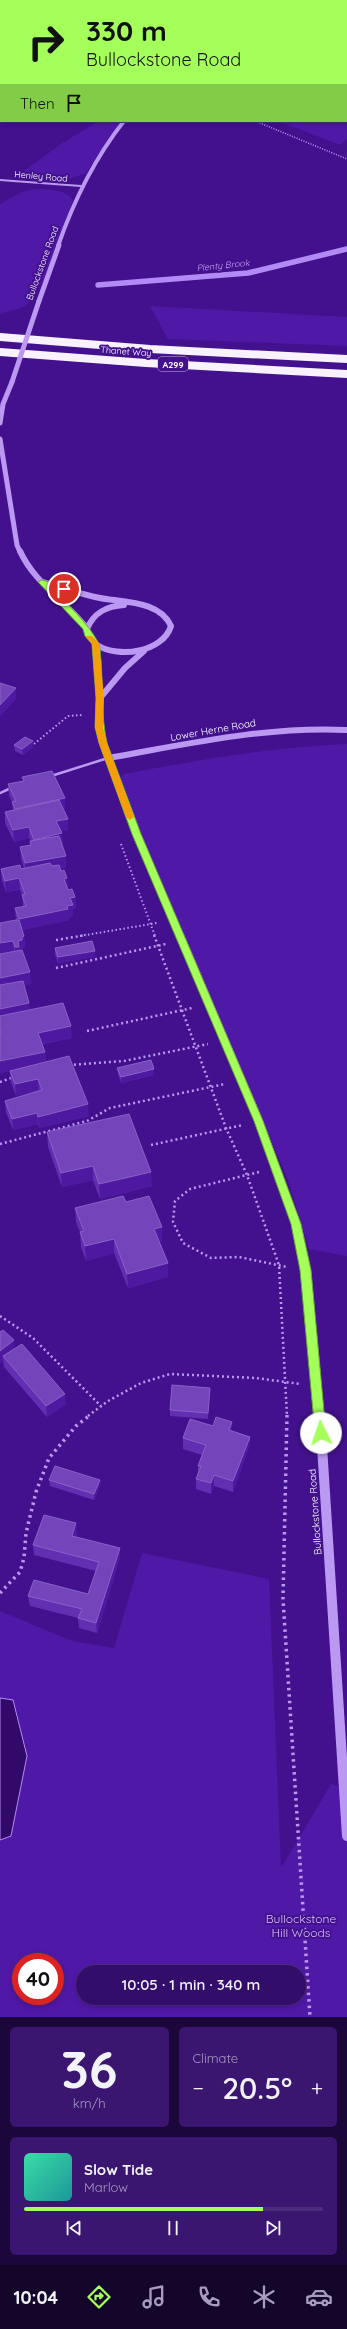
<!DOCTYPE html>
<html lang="en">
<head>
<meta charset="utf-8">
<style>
  body { margin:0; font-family:Quicksand,sans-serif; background:#3a1670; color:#f1f3f6; height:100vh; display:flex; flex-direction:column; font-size:15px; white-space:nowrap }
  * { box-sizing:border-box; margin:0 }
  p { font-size:13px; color:#a89cc1 }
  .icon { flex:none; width:22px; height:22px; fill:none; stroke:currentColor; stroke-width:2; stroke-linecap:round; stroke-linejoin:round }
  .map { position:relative; height:2017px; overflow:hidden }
  .drawer { display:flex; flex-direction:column; gap:10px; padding:10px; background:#1c073a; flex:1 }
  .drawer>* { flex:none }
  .top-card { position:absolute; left:0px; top:0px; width:347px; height:122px; box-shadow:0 2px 6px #0003,0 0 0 1px #4d2d7e; background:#a4ff5a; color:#111; overflow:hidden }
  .speed { position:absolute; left:12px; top:1953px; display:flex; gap:8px; font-size:20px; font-weight:700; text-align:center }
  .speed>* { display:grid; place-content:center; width:52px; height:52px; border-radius:50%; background:#320d6a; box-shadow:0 2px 6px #0003,0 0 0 1px #4d2d7e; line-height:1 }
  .speed .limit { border:6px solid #d22; background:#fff; color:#111 }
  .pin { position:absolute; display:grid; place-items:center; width:34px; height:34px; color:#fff; margin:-17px; border:2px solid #fff; border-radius:50%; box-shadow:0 1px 4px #0007 }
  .me { position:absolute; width:44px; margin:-22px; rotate:356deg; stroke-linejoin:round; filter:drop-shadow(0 0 3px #0008) }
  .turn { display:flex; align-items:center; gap:14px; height:84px; padding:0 20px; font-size:18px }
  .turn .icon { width:52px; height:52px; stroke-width:2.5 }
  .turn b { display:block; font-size:28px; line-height:34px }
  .then { display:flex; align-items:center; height:38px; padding:0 20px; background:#0003; gap:8px; font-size:15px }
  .big { font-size:30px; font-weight:600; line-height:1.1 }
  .drawer .widget { flex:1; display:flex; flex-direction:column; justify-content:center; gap:6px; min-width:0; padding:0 14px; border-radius:6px; background:#3a1670 }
  .drawer .dial { align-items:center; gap:0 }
  .dial b { font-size:52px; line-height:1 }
  .song { display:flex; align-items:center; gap:12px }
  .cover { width:48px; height:48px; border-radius:6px; background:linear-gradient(135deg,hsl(160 70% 55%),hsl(180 70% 35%)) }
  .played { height:4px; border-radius:2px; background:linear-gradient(90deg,#a4ff5a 80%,#4d2d7e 80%) }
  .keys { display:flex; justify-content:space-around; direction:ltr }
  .heat { display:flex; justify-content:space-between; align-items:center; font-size:22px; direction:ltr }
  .drawer .tiles { flex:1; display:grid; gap:10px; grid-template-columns:1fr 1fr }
  .widget:last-child { grid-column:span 2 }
  .trip { position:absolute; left:76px; top:1965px; width:230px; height:40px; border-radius:20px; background:#320d6a; box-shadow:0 2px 6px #0003,0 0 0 1px #4d2d7e; font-weight:600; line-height:40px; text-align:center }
  .menu { display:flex; height:64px; justify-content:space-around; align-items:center; background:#14052a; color:#a89cc1 }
  .menu .icon { width:28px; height:28px }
  .menu .on { color:#a4ff5a }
  .menu b { font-size:18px; color:#f1f3f6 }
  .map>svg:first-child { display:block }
  .green { fill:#5018a7; fill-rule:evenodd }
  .water { fill:#310a69; stroke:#b28af5 }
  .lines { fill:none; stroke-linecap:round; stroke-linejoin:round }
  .stream { stroke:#b28af5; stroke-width:5.5 }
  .path-far3 { stroke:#bb99f2; stroke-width:1.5; stroke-dasharray:1 1.5; stroke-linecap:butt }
  .path-far2 { stroke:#bb99f2; stroke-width:2; stroke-dasharray:1.5 2.5; stroke-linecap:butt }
  .path-far1 { stroke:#bb99f2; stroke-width:2.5; stroke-dasharray:2 3; stroke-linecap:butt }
  .path { stroke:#bb99f2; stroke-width:3.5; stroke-dasharray:2.5 4; stroke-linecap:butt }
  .service { stroke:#bb99f2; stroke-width:2.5 }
  .minor { stroke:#bb99f2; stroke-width:2 }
  .tertiary-far4 { stroke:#bb99f2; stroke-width:4 }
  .tertiary-far3 { stroke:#bb99f2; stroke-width:5 }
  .tertiary-far2 { stroke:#bb99f2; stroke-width:6 }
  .tertiary-far1 { stroke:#bb99f2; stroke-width:8 }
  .tertiary { stroke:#bb99f2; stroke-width:10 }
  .trunk { stroke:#f8f2ff; stroke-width:8 }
  .tertiary-bridge { stroke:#bb99f2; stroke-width:5 }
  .wall { fill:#622eb2 }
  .shaded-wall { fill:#4e19a0 }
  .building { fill:#7344ba; stroke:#8962c5 }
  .route { fill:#a4ff5a; stroke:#6ba63a }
  .slow { fill:#f59e0b }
  .labels { text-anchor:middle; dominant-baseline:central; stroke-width:4; stroke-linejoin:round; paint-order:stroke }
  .far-street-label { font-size:9px; fill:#fff; stroke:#43118d }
  .far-water-label { font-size:9px; font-style:italic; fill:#c5a4f9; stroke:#43118d }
  .shield { fill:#43118d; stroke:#c7b8dd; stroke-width:1 }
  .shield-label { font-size:9px; font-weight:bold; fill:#fff }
  .street-label { font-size:10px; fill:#fff; stroke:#43118d }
  .near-park-label { font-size:12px; fill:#d7c0fd; stroke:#43118d }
</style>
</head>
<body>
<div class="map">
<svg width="347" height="2017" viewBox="0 0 347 2017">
  <rect width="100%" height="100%" fill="#43118d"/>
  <g class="green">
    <path d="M346,71L347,139L340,145L278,121H346Z"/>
    <path d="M99,121H123L111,134L86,173L64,181L14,178L64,142Z"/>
    <path d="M38,189C50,190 67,189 73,201C64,224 44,293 26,305C19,310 8,311 0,314V204L24,191Z"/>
    <path d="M150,306L347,317V346L168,339Z"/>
    <path d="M347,744V1256L309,1249L287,1177L117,781L124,774C198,760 272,747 347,744Z"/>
    <path d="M142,1553L269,1579L281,1868L331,1784L347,1790V2017H0V1840L11,1836L13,1700L0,1698V1611L72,1641L114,1648ZM21,1962H55V1996H21ZM83,1972H299V1998H83Z"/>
  </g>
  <path class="water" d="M0,1698L13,1700L27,1756L11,1836L0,1840Z"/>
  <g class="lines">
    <path class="stream" d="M98,285L248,273L347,249"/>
    <path class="path-far3" d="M255,121L347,159"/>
    <g class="path-far2">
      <path d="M34,744L68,716L82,715"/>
      <path d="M121,844L155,936"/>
      <path d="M80,936L157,923"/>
    </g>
    <g class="path-far1">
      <path d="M154,935L226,1128L247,1175L279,1265L287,1416"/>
      <path d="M56,940L86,935"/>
      <path d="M56,968L166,944"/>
      <path d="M87,1031L192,1008"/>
      <path d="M69,1065L124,1061L208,1044"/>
      <path d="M0,1082L14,1077"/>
      <path d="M0,1144L87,1121L110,1108L225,1084"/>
      <path d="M151,1145L243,1125"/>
      <path d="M259,1172L190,1189L175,1201L173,1222L183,1243L211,1258L239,1257L287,1267"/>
      <path d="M0,1316L33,1338L101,1406"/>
      <path d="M88,1416L108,1401L141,1383L170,1374L256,1378L300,1384"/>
    </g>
    <g class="path">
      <path d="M287,1415L283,1599L310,2017"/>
      <path d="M0,1593L20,1572L24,1558L26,1533L36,1492L49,1458L76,1426L90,1415"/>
    </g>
    <g class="service">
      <path d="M51,776L108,758"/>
      <path d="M0,793L11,788"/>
    </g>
    <path class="minor" d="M0,180L81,186"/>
    <path class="tertiary-far4" d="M58,246C74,200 94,159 124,121"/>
    <g class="tertiary-far3">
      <path d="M39,301L59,245"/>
      <path d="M0,423L3,404L12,382"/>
      <path d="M0,439L17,545L20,552"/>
    </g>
    <g class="tertiary-far2">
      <path d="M20,551C34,582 63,599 84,625C89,631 90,640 97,645C119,659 163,652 171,626C159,599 120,603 95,597C77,593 60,587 42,582"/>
      <path d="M87,629C94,612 107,606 124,605"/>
      <path d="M95,643L100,698L99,727L103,743L137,834L180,936"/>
      <path d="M100,698L125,668L144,651"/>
      <path d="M108,758C188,744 266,726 347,730"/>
    </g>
    <path class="tertiary-far1" d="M180,935L259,1121L296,1224L305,1270L320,1416"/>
    <path class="tertiary" d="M320,1415L347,1836"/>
    <g class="trunk">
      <path d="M0,337L150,349L347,359"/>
      <path d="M0,352L146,363L347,374"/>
    </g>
    <path class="tertiary-bridge" d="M12,382L39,301"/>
  </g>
  <g class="wall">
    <rect x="322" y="0" width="21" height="1"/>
    <path d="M14,745L33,747L23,755L15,751Z"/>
    <path d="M22,777L65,798V809L63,810L68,830L61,831L63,845H62L66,867L60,868L67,878L68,889L75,897L76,908L73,909V916L69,917V920L22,930L24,936L25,948H23V951L31,984L24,985L30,1010L72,1038L42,1044L45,1052L46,1062L89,1116L39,1128L38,1124L13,1130L6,1112L5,1101L39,1090L16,1096L11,1082L10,1071L0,1073V923L16,920L15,908L23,907L22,895L20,890L6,892L2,880L1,869H24L21,858L20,847L30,845V841H31L29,838L14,842L5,823V812L13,810L12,802L9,795L8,784L23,781Z"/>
    <path d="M55,948L95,957L58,963L55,954Z"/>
    <path d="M117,1068L154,1069V1075L121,1083L118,1074Z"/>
    <path d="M47,1132L152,1186L100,1199L93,1180L62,1187L48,1147Z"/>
    <path d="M126,1202L162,1227V1241L159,1242L168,1263V1277L128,1288L114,1253L86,1261L81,1247L80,1232L76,1222L75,1208Z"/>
    <path d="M0,1332L15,1348L66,1404L47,1417L4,1367L3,1360L0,1363Z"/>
    <path d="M210,1388L208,1419L170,1416V1410Z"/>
    <path d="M232,1431L250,1437L249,1447L233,1492L214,1486L211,1494L196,1489V1479L198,1474V1466L202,1455L183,1449V1438Z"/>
    <path d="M49,1480L100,1486L94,1500L50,1486Z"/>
    <path d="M77,1533L76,1537L120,1558L97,1633L79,1628L78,1618L30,1606L28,1596L88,1594L96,1571L34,1555L33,1545Z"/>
  </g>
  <g class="shaded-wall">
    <path d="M16,688V699L0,717V705Z"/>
    <path d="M33,741V747L23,755L22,749Z"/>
    <path d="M65,798V809L16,820L15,809Z"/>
    <path d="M68,819V830L57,832L56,821Z"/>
    <path d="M29,827V838L14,842L13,830Z"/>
    <path d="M62,833L63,845L35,851L34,840Z"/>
    <path d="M66,856V867L26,874L25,863Z"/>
    <path d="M19,878L20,890L6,892L5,881Z"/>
    <path d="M67,878L68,890L64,879Z"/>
    <path d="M75,897L76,908L73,909V916L69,917V920L20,931L19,919L67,906L70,898Z"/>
    <path d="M24,936L25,948H23V951L20,952L16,959L15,947L18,941L22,937Z"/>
    <path d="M13,941L14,952L0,955V943Z"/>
    <path d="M95,951V957L58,963V957Z"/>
    <path d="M30,972L31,984L0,990V978Z"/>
    <path d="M29,1003L30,1015L0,1020V1009Z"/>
    <path d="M71,1026L72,1038L39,1044L38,1033Z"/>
    <path d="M45,1052L46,1063L0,1073V1061Z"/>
    <path d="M154,1069V1075L121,1083V1077Z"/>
    <path d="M38,1079L39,1090L16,1096L15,1084Z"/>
    <path d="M88,1104L89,1116L39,1128L38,1117Z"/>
    <path d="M37,1113L38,1124L13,1130L12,1119Z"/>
    <path d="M93,1166V1180L62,1187L61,1173Z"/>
    <path d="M151,1172L152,1186L100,1199L99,1184Z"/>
    <path d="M162,1227V1241L154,1243V1229Z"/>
    <path d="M114,1239V1253L86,1261L85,1246Z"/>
    <path d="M168,1263V1277L128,1288L127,1274Z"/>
    <path d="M14,1340L15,1351L3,1356V1360L0,1363V1351Z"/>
    <path d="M65,1394L66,1404L47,1417L46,1406Z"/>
    <path d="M232,1422V1432L229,1430Z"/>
    <path d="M250,1437L249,1447L233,1492V1481Z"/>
    <path d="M214,1475V1486L211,1494V1483Z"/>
    <path d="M100,1480V1486L94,1500V1494Z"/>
    <path d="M76,1523L77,1533L73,1546L72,1536Z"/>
    <path d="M120,1548V1558L97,1633L96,1623Z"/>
  </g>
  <g class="building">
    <path d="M0,683L16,688L0,705Z"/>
    <path d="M25,737L33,741L22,749L14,745Z"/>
    <path d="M52,771L65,798L15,809L12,802L16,801L8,784L24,781L22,777Z"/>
    <path d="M59,800L68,819L56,821L62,833L34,840L29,827L13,830L5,812Z"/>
    <path d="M59,836L66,856L25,863L20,847L31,845L30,841Z"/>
    <path d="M50,863L52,866L59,865L61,871L64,870L67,878L64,879L68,890L72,889L75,897L70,898L73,905L67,906L68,909L19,919L15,908L26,906L22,895L25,894L19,878L5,881L1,869L20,865L21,869Z"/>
    <path d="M16,920H19L24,936L22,937V940L18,941L19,947H15L13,941L0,943V923Z"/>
    <path d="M92,941L95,951L58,957L55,948Z"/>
    <path d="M22,950L30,972L0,978V954Z"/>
    <path d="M23,981L29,1003L0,1009V985Z"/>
    <path d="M63,1003L71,1026L38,1033L45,1052L0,1061V1033H1L0,1029V1016Z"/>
    <path d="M69,1056L88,1104L38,1117L37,1113L12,1119L5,1101L42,1090L38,1079L15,1084L10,1071Z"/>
    <path d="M151,1060L154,1069L121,1077L117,1068Z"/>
    <path d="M129,1114L151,1172L99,1184L93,1166L61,1173L47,1132Z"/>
    <path d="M123,1196L126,1202L149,1196L162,1227L154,1229L168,1263L127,1274L114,1239L85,1246L80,1232L84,1231L75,1208Z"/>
    <path d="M3,1330L14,1340L0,1351V1332Z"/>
    <path d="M22,1344L65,1394L46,1406L3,1356Z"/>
    <path d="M172,1385L210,1388L208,1413L170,1410Z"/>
    <path d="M216,1417L232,1422L229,1430L250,1437L233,1481L214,1475L211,1483L196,1479L201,1466H198L206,1445L183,1438L190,1419L213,1426Z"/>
    <path d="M55,1466L100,1480L94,1494L49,1480Z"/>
    <path d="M44,1515L76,1523L72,1536L120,1548L96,1623L78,1618L82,1609L28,1596L34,1580L88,1594L99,1562L33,1545Z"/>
  </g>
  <path class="route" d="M42,580L67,587V591L51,587C68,605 87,622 98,642C101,647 100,655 101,660C103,688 101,716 107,743L141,834L263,1121L301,1224L311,1270L326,1433L321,1438L315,1433L300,1270L291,1224L254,1121L132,834L99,743L95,727L96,698L92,644L85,636L83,629L39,583L38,582Z"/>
  <path class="slow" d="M87,636H92L99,643L104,698L103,727L107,743L134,817L130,820L126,817L99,743L95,727L96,698L92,644L86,637Z"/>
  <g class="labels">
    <g class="far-street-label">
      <text transform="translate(41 176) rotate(5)">Henley Road</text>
      <text transform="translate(42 263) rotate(-70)">Bullockstone Road</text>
      <text transform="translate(126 351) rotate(4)">Thanet Way</text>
    </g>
    <g class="far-water-label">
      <text transform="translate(223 265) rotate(-6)">Plenty Brook</text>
    </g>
    <rect class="shield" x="158" y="357" width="30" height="14" rx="3"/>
    <g class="shield-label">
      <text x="173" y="364">A299</text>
    </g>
    <g class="street-label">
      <text transform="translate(213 730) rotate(-10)">Lower Herne Road</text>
      <text transform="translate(315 1512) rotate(-94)">Bullockstone Road</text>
    </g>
    <g class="near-park-label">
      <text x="301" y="1918">Bullockstone<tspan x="301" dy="14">Hill Woods</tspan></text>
    </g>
  </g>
</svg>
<div class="speed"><div class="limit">40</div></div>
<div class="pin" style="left:64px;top:589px;background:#d93025"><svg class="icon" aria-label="arrive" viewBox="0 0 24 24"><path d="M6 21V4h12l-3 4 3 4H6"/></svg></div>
<svg class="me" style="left:321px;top:1433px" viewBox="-20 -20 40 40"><circle r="19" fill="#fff"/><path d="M0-13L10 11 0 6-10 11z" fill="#a4ff5a"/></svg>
<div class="trip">10:05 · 1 min · 340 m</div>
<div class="top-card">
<div class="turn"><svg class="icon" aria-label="right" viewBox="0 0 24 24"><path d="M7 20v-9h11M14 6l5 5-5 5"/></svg><div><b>330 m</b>Bullockstone Road</div></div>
<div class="then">Then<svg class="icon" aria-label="arrive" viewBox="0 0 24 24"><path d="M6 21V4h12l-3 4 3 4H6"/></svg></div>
</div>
</div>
<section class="drawer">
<div class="tiles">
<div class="widget dial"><b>36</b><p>km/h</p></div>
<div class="widget"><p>Climate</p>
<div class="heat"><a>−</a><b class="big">20.5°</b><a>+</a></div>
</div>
<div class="widget">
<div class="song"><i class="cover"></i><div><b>Slow Tide</b><p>Marlow</p></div></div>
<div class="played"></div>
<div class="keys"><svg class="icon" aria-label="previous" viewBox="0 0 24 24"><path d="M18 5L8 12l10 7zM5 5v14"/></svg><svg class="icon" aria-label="pause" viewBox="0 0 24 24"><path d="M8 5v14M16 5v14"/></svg><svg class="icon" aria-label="next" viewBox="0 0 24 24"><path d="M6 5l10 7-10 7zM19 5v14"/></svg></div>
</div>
</div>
</section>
<nav class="menu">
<b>10:04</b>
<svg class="icon on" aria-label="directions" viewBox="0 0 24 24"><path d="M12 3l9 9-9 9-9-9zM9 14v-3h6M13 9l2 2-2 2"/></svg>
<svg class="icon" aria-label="music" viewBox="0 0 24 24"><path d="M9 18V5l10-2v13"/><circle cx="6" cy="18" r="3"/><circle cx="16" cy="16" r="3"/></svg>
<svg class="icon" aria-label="phone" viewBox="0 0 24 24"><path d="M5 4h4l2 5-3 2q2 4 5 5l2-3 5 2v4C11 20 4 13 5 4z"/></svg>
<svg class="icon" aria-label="climate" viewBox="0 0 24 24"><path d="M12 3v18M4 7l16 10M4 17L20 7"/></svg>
<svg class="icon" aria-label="car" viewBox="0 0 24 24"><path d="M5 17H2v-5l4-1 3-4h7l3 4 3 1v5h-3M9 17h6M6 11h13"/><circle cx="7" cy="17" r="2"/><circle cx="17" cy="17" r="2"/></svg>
</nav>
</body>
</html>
